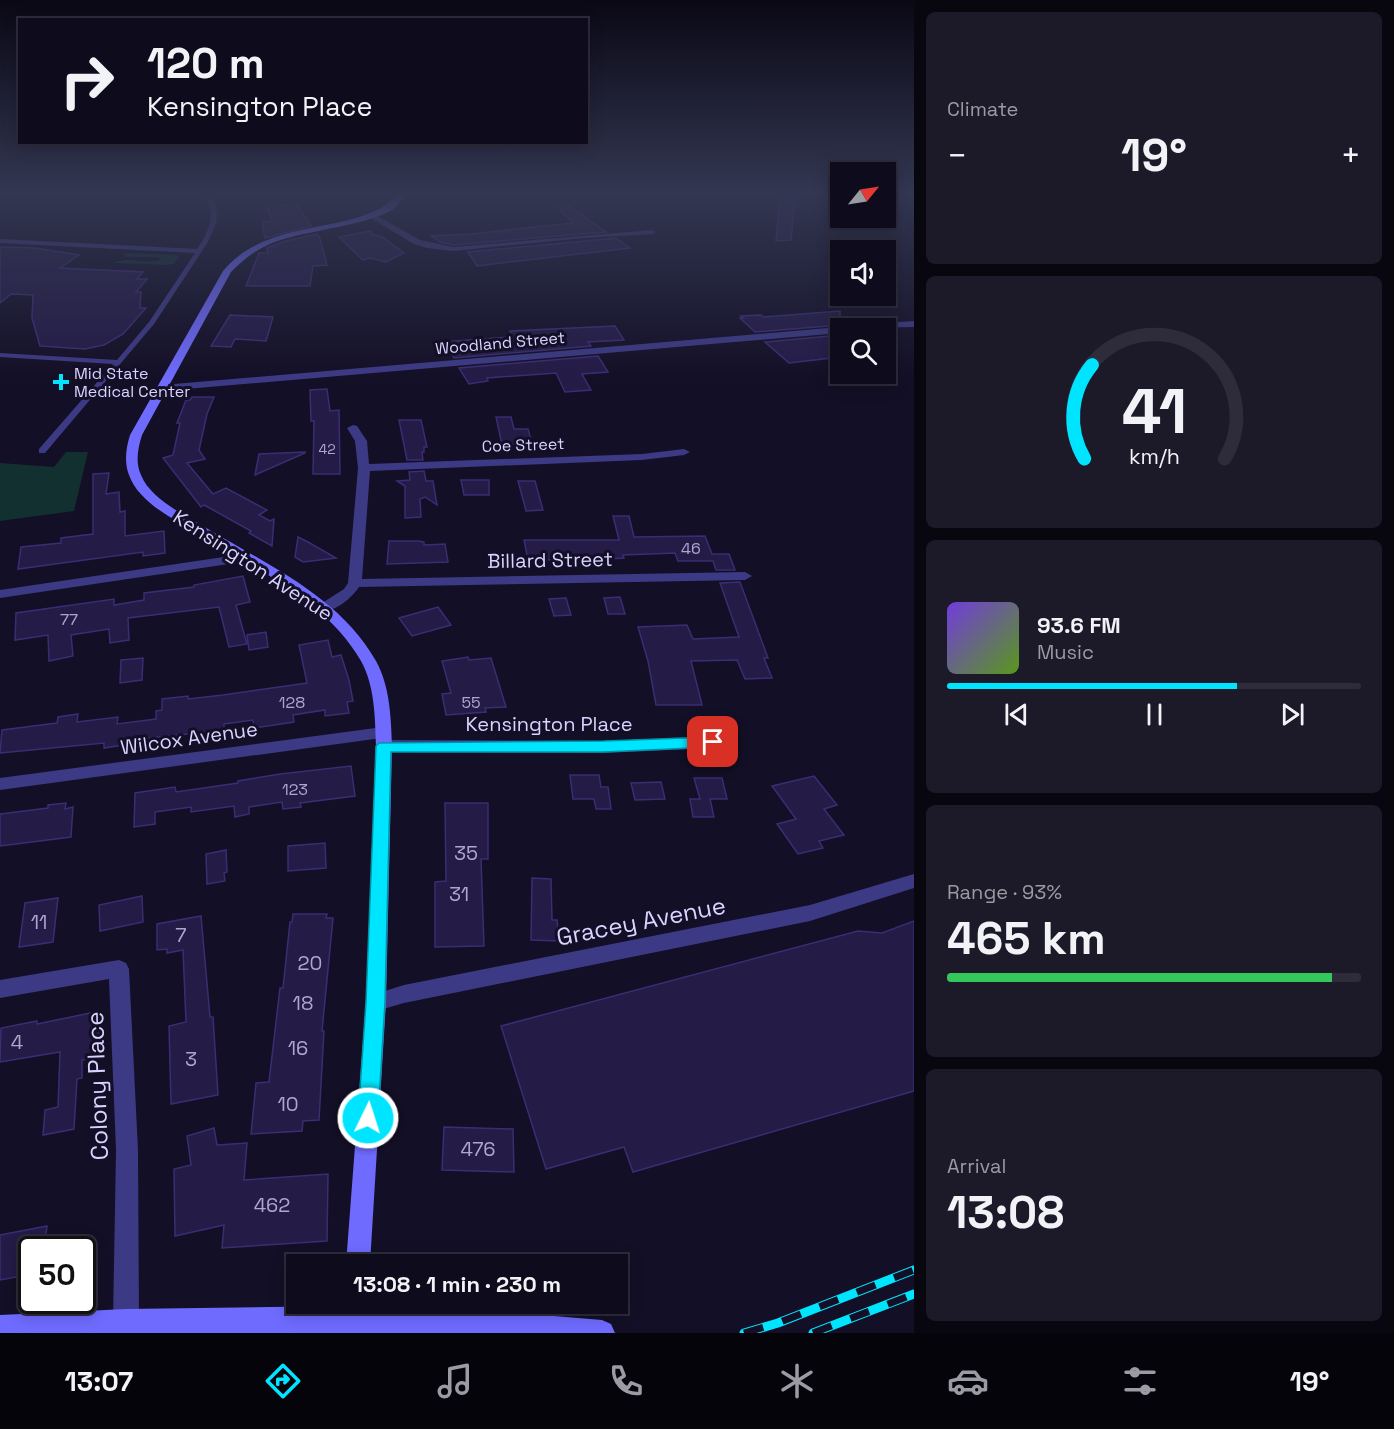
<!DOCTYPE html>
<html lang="en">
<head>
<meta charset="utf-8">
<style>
  body { margin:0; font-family:"Space Grotesk",sans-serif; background:#1c1929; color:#f1f3f6; height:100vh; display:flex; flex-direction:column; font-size:22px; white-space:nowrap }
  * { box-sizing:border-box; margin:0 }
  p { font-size:20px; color:#9b9ba3 }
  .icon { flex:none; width:33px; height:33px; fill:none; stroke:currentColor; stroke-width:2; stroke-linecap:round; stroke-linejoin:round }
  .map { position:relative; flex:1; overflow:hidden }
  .sheet { display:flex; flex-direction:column; gap:12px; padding:12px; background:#08060f; width:480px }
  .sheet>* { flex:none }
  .hud { position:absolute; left:18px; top:18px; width:570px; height:126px; border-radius:0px; box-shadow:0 3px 15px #0003,0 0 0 2px #2e2b3b; background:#0e0b1c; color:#f1f3f6; overflow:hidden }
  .needle { width:39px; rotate:60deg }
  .fabs { position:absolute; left:830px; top:162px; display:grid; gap:12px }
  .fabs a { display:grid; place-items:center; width:66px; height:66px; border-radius:0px; background:#0e0b1c; box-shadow:0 3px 15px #0003,0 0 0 2px #2e2b3b; font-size:30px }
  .speed { position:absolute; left:18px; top:1236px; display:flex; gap:12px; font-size:30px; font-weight:700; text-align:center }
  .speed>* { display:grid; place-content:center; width:78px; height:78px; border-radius:50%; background:#0e0b1c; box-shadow:0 3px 15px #0003,0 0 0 2px #2e2b3b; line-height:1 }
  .speed .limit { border:3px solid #111; border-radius:9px; background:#fff; color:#111 }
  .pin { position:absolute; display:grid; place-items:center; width:51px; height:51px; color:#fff; margin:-26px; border-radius:12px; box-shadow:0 3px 9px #0006 }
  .me { position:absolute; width:66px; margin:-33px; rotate:4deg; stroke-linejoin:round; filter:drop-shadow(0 0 4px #0008) }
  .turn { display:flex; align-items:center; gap:21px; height:126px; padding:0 30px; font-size:27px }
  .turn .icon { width:78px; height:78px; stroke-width:2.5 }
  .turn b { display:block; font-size:42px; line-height:51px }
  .big { font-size:45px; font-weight:700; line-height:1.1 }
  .sheet .card { flex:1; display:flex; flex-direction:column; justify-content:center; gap:9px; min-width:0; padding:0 21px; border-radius:9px; background:#1c1929 }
  .sheet .dial { align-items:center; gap:0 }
  .dial svg { height:156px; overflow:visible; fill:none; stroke:#2e2b3b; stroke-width:7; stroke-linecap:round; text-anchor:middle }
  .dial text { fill:#f1f3f6; stroke:none }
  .song { display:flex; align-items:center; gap:18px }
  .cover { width:72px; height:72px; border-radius:9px; background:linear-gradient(135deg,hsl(260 70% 55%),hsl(90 70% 35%)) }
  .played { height:6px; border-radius:3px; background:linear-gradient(90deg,#00e5ff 70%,#2e2b3b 70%) }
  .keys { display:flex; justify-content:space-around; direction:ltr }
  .heat { display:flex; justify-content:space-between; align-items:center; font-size:33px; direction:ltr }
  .charge { height:9px; border-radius:4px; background:linear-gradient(90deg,#34c759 93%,#2e2b3b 0) }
  .trip { position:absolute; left:286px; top:1254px; width:342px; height:60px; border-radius:0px; background:#0e0b1c; box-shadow:0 3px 15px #0003,0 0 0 2px #2e2b3b; font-weight:700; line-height:60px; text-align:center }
  .dock { display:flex; height:96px; justify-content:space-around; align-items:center; background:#06040b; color:#9b9ba3 }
  .dock .icon { width:42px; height:42px }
  .dock .active { color:#00e5ff }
  .dock b { font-size:27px; color:#f1f3f6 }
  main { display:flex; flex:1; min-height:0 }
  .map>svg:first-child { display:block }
  .green { fill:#12302f }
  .building { fill:#241b47; stroke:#3b2d73; stroke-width:1.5 }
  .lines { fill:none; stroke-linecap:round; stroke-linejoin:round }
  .lane { fill:#3d3a85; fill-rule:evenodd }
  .street { fill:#3d3a85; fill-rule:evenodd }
  .secondary { fill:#6f6bff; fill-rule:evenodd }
  .rail-casing { stroke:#00e5ff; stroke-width:9 }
  .rail { stroke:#130f26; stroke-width:7; stroke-dasharray:20; stroke-linecap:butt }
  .route { fill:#00e5ff; stroke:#0095a6; stroke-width:1.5 }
  .poi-dot { fill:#00e5ff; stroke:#130f26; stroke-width:2 }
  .labels { text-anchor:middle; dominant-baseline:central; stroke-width:6; stroke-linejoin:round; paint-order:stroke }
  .far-number-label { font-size:14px; fill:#aca6d1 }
  .far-street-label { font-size:16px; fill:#d9d4ff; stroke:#130f26 }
  .far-poi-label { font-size:16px; fill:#d9d4ff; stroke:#130f26; text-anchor:start }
  .number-label { font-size:16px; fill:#aca6d1 }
  .street-label { font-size:20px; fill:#d9d4ff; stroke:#130f26 }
  .near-number-label { font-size:20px; fill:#aca6d1 }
  .near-street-label { font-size:24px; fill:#d9d4ff; stroke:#130f26 }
</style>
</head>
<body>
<main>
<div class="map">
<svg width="914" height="1333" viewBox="0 0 914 1333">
  <rect width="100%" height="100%" fill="#130f26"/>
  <g class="green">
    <path d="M125,253L177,255L179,257L174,264L167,265L114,263C129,255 147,266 161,259L157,257H126L122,254Z"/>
    <path d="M66,452H88L74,511L0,521V463L54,467Z"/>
  </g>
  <g class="building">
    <path d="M780,198L795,199L791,240L776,241Z"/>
    <path d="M563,202L606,232L453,245L440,242L431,236L471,234L573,223L558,208Z"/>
    <path d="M297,204L311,226L265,238L262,222L272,221L267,207Z"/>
    <path d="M371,231V234L382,237L404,253L386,262L370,258L363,260L339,237Z"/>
    <path d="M317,234L320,239L327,265L313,266L310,286H246L259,253H268L267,248L286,241Z"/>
    <path d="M616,238L630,248L477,266L468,252Z"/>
    <path d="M0,247L35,248L79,255L60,268L143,272L137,279H147L136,292H141L140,308H146L123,334L104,345L85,349L40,346L32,318L33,295L11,294L0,303Z"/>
    <path d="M840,311V325L755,332L740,318H743L741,316L761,315L763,317Z"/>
    <path d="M230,315L273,317L266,341L235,339L231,347L211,346Z"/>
    <path d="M615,326L624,340L588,342L591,346L454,358L444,342L509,337L512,335L510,331Z"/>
    <path d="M840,335V357L789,363L765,342Z"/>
    <path d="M598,356L608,372L582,374L591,390L565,392L556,373L487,378L488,381L469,384L459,368Z"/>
    <path d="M327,389L330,411L339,410L340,474H313L314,421H311L310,390Z"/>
    <path d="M192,397H214L207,414L199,450L205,459L187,463L213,494L226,488L267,510L259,515L270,521L274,519L272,546L249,533L251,531L204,505L201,507L163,458L173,455L180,423H177L186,400H190Z"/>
    <path d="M496,417H511L514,429H528L532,443L502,445Z"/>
    <path d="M399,420H421L427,447H424V452H422L423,460H407Z"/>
    <path d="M305,452V453L255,475L259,454Z"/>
    <path d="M424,471L426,481H433L437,505L425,497L420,499L421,517L405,518V486L397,481L410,480L409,472Z"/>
    <path d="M109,473L106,494L119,492L120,512L125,511V536L164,531L165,553L143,556V552L18,569L21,547L61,543V538L93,534V474Z"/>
    <path d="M461,480H489V495H464Z"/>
    <path d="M518,481H535L543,510L526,511Z"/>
    <path d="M613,516H629L634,537L705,536L712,554H729L735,570H716L713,561H678L675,553L623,555L624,558L584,560H528L524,540H619Z"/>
    <path d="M298,537L308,542L336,558L303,562L295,557Z"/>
    <path d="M389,541H419L424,542V545L445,544L448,562L387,564Z"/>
    <path d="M243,576L250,602L236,605L247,644L229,647L219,607L128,618L129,640L110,643L109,629L71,635L73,656L49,661L48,635L15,640L16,613L114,599V605L144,600V593L194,587V585Z"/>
    <path d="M740,582L768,658H764L772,678L745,679L737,660L691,661L702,705H656L648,661L638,627L687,625L693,639L739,637L720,583Z"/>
    <path d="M620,597L625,614H608L604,598Z"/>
    <path d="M566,598L571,615L554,616L549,599Z"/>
    <path d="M438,607L451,625L412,636L399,618Z"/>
    <path d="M266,632L268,647L249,650L247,635Z"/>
    <path d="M328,640L332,657L341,655L349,680L353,701L347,702L349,713L325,716V710L293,715L294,722L254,728L253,720L224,724V730L123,741V745L104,748V743L0,753L2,730L57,723L58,717L78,714L77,722L118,717L117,724L156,719V711L162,710V699L188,696V699L223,695L307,683L299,645Z"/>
    <path d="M468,657L469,660L491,658L506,707L485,708L486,712L446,715L442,694L451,693L442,661Z"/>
    <path d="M143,658L142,680L120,683L121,660Z"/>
    <path d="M351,766L355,796L300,803L301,807L283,809L282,802L249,807V814L235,817L234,806L191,812V807L155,812V824L134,827L135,793L175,787L176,792L238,783V781L280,774Z"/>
    <path d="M570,775H599L601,787H608L611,809H596L594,799H573Z"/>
    <path d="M814,776L837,805L824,809L844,835L819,841L823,848L798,854L777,824L796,819L772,786Z"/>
    <path d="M694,778H722L727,799H710L714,817H693L690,799H700Z"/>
    <path d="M661,782L665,799L635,800L631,783Z"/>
    <path d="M66,803L65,809L73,807L71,837L0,846V814L48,808V805Z"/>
    <path d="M445,803H488V859H481L484,946L435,947V882L446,881Z"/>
    <path d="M325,843L326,868L288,871V846Z"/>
    <path d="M226,850L227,872L224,873L225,881L207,884L206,854Z"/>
    <path d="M532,878L551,879L552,920H557L559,941L531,940Z"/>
    <path d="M142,896L143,922L100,931L99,905Z"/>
    <path d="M58,898L53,942L19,947L25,903Z"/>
    <path d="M293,914H327L326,918H333L322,1031H324L319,1120L303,1121L302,1131L251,1134L256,1083L269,1082L280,988H283L290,922H292Z"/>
    <path d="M201,916L210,1017H213L218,1095L171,1104L169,1026L186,1022L183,950L167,953V949L157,950V924Z"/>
    <path d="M914,921V1091L633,1172L624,1147L546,1169L501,1026L858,931L882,933Z"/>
    <path d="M100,1011L99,1051L89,1054L88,1059L82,1060V1078L77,1079L74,1129L43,1135L45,1110L58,1107L60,1052L0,1062L1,1028L37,1021V1024Z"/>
    <path d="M444,1127L513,1129L514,1172L442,1170Z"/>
    <path d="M214,1128L217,1145L247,1143L244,1180L328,1174L327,1241L222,1248L224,1225L175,1236L174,1169L191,1165L187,1136Z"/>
    <path d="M47,1226L44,1250H32V1274L0,1280V1235Z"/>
  </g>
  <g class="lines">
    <path class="lane" d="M203,192H209L216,205L217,215L216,223L208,242L154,324L45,453H39V449L113,364L0,357V353L117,360L149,322L195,253L0,243V239L197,249C211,228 216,215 203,192Z"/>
    <g class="street">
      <path d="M372,213L420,240L453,247L652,230L656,232L652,234L584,238L453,251L427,248L414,244L369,217V213Z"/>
      <path d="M914,321V327L849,328L854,325Z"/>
      <path d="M840,327L844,328H840V333L162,391L157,388L162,385Z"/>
      <path d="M353,425L357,426L367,441L369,464L642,454L684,449L690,452L684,455L642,460L370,471L362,579L745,572L752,576L745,580L359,587C352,598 333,614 319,611L317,608L319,605L344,589L348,583L358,468L355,441L347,428Z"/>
      <path d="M244,554L249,555L251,558L249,561L0,598V590Z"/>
      <path d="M383,727L389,729L391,733L389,737L0,790V778Z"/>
      <path d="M713,736L719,738L721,742L719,746L713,748L604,753L384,752L378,750L376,746L378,742L384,740L604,741Z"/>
      <path d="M914,874V888L810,921L404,1003L376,1011L369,1008L366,1002L369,996L404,985L810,905Z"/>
      <path d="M119,960L126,963L129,969L138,1150L139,1322L135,1331L130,1333L117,1331L113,1322L116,1150L109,979L0,998V980Z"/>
    </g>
    <g class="secondary">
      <path d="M399,192H407C403,197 400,203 396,207C372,226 303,230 272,243C255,250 243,260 231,272L142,435C138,448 135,462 141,475C151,500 187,516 208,529C268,565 340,597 376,661C390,686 391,718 392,746L386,1002L370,1264H346L366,1002L376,746C375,718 375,686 361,661C326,600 255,569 197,533C174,519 139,503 129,475C124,462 126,448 130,435L223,271C271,213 364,238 399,192Z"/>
      <path d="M343,1304H368V1307L518,1313L602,1320L611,1324L615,1333H0V1315L126,1309L343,1306Z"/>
    </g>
    <g class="rail-casing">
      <g id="rail">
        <path d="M744,1333L778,1323L914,1270"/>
        <path d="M813,1333L914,1294"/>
      </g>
    </g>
    <use href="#rail" class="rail"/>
  </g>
  <linearGradient id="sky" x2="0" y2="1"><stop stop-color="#0a0815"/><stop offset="0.51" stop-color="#333752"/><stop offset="1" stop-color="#333752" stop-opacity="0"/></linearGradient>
  <rect width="914" height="379" fill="url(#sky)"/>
  <path class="route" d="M713,737L721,742L713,747L604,752H391L385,1002L378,1118L375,1125L368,1128L361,1125L358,1118L366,1002L376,746L379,743L604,741Z"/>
  <path class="poi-dot" d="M58 373h6v6h6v6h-6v6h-6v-6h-6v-6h6z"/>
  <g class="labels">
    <g class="far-number-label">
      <text x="327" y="449">42</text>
    </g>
    <g class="far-street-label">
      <text transform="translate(500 343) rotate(-5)">Woodland Street</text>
      <text transform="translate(523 445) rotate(-2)">Coe Street</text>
    </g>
    <g class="far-poi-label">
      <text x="74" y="373">Mid State<tspan x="74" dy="18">Medical Center</tspan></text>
    </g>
    <g class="number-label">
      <text x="691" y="548">46</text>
      <text x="69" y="619">77</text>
      <text x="292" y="702">128</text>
      <text x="471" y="702">55</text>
      <text x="295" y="789">123</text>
    </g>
    <g class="street-label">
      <text transform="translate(550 560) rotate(-1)">Billard Street</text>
      <text transform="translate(253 565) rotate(33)">Kensington Avenue</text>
      <text x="549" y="724">Kensington Place</text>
      <text transform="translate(189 738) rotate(-8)">Wilcox Avenue</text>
    </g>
    <g class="near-number-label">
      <text x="466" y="853">35</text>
      <text x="459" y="894">31</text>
      <text x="39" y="922">11</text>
      <text x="181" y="935">7</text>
      <text x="310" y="963">20</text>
      <text x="303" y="1003">18</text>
      <text x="17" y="1042">4</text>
      <text x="298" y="1048">16</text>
      <text x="191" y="1059">3</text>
      <text x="288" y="1104">10</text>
      <text x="478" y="1149">476</text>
      <text x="272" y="1205">462</text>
    </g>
    <g class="near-street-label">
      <text transform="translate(641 921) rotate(-11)">Gracey Avenue</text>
      <text transform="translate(97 1086) rotate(-92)">Colony Place</text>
    </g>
  </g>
</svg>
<div class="fabs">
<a><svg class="needle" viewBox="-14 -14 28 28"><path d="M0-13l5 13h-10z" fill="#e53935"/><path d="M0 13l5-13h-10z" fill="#9b9ba3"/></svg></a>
<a><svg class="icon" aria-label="sound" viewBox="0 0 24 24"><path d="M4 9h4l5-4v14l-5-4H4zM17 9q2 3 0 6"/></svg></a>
<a><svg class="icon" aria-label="search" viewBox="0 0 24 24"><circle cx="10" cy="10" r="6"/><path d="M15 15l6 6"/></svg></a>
</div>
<div class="speed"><div class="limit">50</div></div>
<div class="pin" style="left:713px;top:742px;background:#d93025"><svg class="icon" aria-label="arrive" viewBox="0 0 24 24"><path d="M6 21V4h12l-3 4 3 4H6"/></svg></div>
<svg class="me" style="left:368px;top:1118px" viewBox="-20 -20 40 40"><circle r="17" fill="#00e5ff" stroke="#fff" stroke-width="3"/><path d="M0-11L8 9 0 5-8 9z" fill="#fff"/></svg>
<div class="trip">13:08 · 1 min · 230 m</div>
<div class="hud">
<div class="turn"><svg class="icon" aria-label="right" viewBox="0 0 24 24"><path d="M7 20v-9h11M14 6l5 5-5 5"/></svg><div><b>120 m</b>Kensington Place</div></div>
</div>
</div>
<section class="sheet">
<div class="card"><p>Climate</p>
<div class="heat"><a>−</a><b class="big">19°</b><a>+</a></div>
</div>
<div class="card dial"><svg viewBox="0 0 100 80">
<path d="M14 69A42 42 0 1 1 86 69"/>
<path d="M14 69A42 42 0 0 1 18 21" stroke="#00e5ff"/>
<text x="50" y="56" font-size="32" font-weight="700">41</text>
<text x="50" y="72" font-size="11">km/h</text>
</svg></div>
<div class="card">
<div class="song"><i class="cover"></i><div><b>93.6 FM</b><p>Music</p></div></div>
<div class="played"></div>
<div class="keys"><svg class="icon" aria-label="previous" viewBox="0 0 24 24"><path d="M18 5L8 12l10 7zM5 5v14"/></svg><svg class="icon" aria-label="pause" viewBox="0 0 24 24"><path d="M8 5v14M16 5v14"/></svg><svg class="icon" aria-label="next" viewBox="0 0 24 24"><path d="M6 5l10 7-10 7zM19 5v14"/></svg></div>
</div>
<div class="card"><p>Range · 93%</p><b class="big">465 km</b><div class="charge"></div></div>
<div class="card"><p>Arrival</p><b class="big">13:08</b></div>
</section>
</main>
<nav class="dock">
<b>13:07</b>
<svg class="icon active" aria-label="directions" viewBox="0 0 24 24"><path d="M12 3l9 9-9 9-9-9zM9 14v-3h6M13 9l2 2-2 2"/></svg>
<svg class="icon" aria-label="music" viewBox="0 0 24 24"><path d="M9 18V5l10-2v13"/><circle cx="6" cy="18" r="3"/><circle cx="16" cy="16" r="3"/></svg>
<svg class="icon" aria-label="phone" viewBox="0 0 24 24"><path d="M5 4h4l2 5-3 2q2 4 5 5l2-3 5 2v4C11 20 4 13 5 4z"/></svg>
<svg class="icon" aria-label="climate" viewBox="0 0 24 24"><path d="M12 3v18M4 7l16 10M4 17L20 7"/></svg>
<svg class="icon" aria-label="car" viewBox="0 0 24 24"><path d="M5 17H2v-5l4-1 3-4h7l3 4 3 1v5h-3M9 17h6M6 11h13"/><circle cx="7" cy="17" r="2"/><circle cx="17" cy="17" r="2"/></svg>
<svg class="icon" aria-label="filters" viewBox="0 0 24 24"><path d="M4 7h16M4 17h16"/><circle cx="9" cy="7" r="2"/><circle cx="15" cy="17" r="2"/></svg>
<b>19°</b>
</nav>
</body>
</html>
